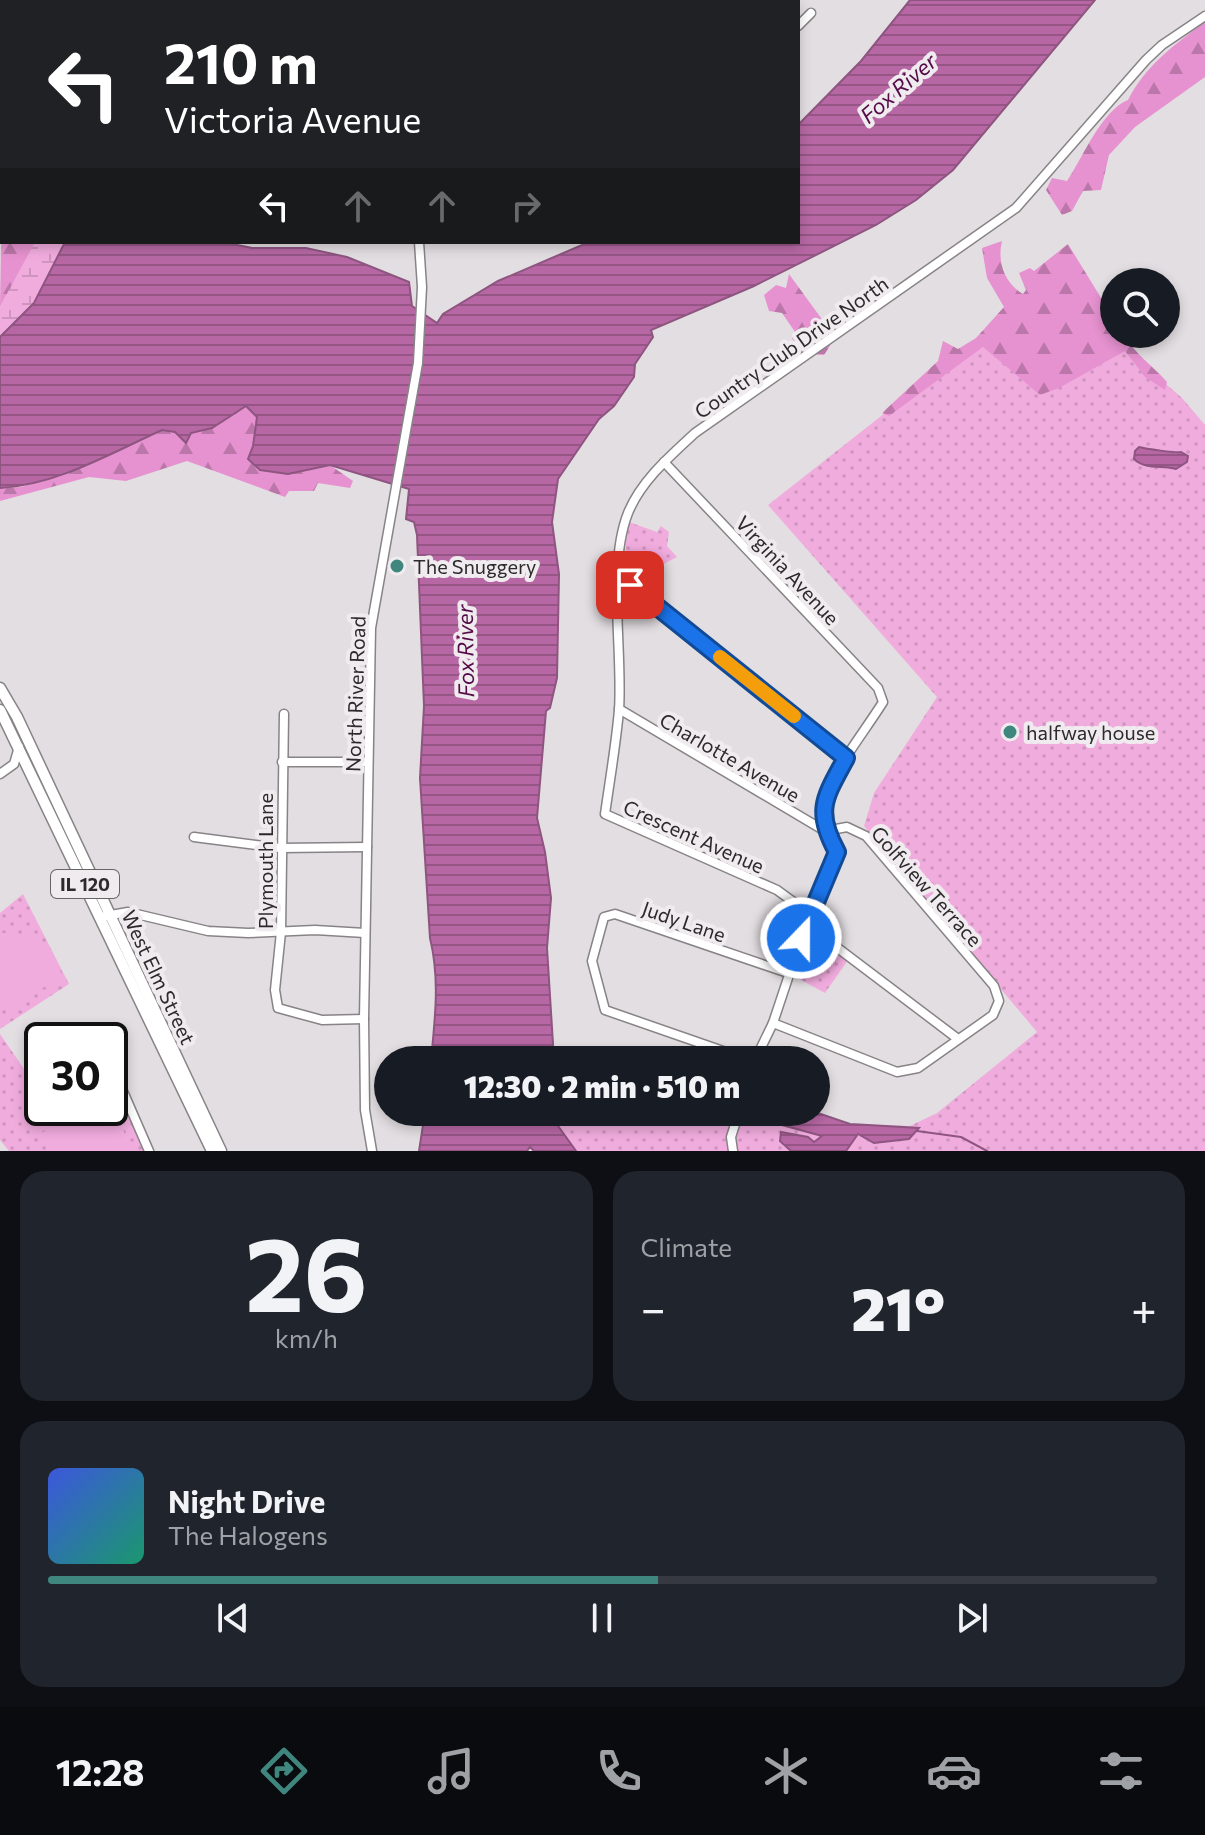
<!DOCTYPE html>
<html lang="en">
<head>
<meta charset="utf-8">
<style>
  body { margin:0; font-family:Commissioner,sans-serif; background:#20242c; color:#f1f3f6; height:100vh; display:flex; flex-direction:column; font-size:30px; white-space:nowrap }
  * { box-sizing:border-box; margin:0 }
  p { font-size:26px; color:#9ea1a6 }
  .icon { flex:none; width:44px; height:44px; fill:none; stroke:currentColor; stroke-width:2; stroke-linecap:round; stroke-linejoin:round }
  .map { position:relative; height:1151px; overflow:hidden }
  .drawer { display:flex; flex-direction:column; gap:20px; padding:20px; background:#0d0f14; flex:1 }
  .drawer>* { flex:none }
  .top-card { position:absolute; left:0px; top:0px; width:800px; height:244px; box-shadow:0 4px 12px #0003; background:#202124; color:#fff; overflow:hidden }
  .buttons { position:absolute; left:1100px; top:268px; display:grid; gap:16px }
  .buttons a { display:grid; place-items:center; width:80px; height:80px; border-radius:50%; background:#171b24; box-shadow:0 4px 12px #0003; font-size:40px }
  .speed { position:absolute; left:24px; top:1022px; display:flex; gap:16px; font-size:40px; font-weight:700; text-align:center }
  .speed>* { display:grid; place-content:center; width:104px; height:104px; border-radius:50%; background:#171b24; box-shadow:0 4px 12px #0003; line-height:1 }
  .speed .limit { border:4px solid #111; border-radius:12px; background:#fff; color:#111 }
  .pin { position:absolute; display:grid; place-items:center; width:68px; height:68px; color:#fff; margin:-34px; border-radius:16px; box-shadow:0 4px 12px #0006 }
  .me { position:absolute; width:88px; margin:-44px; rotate:22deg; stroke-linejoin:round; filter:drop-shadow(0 0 6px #0008) }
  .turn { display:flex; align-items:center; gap:28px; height:168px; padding:0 32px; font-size:36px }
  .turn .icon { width:104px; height:104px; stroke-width:2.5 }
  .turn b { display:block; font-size:56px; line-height:68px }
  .lanes { display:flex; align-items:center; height:76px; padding:0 32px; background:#0003; justify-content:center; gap:40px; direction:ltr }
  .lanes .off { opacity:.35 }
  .big { font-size:60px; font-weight:800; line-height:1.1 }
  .drawer .widget { flex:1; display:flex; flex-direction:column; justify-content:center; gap:12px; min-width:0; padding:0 28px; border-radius:24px; background:#20242c }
  .drawer .dial { align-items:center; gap:0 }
  .dial b { font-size:104px; line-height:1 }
  .song { display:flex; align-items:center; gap:24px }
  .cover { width:96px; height:96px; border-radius:12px; background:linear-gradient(135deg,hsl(230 70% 55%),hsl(160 70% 35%)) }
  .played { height:8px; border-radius:4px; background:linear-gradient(90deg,#3f867f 55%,#363941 55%) }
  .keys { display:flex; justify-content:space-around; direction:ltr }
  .heat { display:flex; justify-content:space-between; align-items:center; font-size:44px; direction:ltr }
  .drawer .tiles { flex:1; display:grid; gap:20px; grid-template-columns:1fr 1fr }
  .widget:last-child { grid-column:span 2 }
  .trip { position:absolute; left:374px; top:1046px; width:456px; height:80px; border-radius:40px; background:#171b24; box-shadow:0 4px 12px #0003; font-weight:800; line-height:80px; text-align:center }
  .menu { display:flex; height:128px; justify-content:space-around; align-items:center; background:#090b0e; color:#9ea1a6 }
  .menu .icon { width:56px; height:56px }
  .menu .current { color:#3f867f }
  .menu b { font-size:36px; color:#f1f3f6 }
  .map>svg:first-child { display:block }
  .grass { fill:url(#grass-dots) }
  .forest { fill:url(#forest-firs) }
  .wetland { fill:url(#wetland-marsh) }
  .pitch { fill:#f1acde }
  .water { fill:url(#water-rules); stroke:#8d5580; stroke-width:2 }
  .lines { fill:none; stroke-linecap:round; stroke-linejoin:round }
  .stream { stroke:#8d5580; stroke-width:2 }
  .minor-casing { stroke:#878386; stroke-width:11 }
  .major-casing { stroke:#878386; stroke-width:13 }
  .minor { stroke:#fff; stroke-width:8 }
  .major { stroke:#fff; stroke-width:10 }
  .route-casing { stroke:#114b97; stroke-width:20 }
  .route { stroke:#1a73e8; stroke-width:14 }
  .slow { stroke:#f59e0b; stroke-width:14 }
  .poi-dot { fill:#3f867f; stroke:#f0ebef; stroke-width:3 }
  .labels { text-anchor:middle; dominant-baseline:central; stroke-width:8; stroke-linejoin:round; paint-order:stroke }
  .shield { fill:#f0ebef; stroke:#676466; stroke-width:2 }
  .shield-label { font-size:18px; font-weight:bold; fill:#2c2a2b }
  .street-label { font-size:20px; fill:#2c2a2b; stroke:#f0ebef }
  .poi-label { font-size:20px; fill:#2c2a2b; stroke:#f0ebef; text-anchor:start }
  .water-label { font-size:22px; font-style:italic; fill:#550b48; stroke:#f0ebef }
</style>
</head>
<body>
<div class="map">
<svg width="1205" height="1151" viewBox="0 0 1205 1151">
  <defs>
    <pattern id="grass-dots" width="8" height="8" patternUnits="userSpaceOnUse" patternTransform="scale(2)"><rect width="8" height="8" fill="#f1acde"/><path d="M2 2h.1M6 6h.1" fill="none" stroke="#cf94bf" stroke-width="1.8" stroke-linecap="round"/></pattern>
    <pattern id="forest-firs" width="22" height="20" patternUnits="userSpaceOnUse" patternTransform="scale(2)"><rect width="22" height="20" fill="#e692d0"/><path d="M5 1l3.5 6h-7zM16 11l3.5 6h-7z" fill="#bb77a9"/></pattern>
    <pattern id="wetland-marsh" width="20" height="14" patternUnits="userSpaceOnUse" patternTransform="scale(2)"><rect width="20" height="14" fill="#f1acde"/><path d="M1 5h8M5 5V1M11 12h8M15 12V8" fill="none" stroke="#cf94bf"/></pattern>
    <pattern id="water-rules" width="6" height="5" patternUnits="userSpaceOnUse" patternTransform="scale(2)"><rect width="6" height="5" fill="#b768a4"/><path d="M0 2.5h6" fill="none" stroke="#955686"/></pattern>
  </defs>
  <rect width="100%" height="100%" fill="#e3dee1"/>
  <g class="grass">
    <path d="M983,336L1119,343L1182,398L1205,425V1151H576L548,1112H707L739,1123L746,1112H816L849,1124L910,1126L937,1113L1037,1032L864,826L874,793L937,697L768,505Z"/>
    <path d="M629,522L657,532L661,526L669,532L667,546L677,557L631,581L626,579V541Z"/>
    <path d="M23,894L69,984L0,1029V913Z"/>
    <path d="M807,928L848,960L825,993L792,975Z"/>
    <path d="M0,1034L42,1095V1108H110V1071L144,1151H9L0,1140Z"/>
  </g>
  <g class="forest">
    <path d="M1205,22V77L1135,127L1109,155L1101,190L1083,191L1072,211L1062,215L1046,190L1052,178L1067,181C1083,157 1102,110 1128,100C1146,65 1174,45 1205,22Z"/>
    <path d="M2,189V242H36L0,307Z"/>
    <path d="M1002,241C997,261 1004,283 1023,294L1026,290L1019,273L1030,268L1034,271L1068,244L1114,319V334H1123C1134,353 1153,366 1167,382L1165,390L1145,377L1125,351L1059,388L1040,395L983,347L889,416L882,413L938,361L943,341L958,349L976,338L1004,307L987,278L982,248Z"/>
    <path d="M789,274L829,329L830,346L824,355L801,354L792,338L795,332L782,313L769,311L764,295L776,285L786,288Z"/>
    <path d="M246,406L257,417L253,446L248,459L288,474L330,465L353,481L350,488L318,483L314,491H289L285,497L187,461L126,481L89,477L0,501V488L21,487L78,468L162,430L191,433L212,428Z"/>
  </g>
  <path class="wetland" d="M35,242H65L34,303L0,337V307Z"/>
  <g class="pitch">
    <path d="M2,933C44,934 44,939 63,976L11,1007L4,1005L0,998Z"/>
    <path d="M110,1103L133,1151H50L40,1134L82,1108H110Z"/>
  </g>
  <g class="water">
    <path d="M910,0H1095L953,170L916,200L876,225L754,286L651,330L653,337L635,364L634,377L614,406L599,419L558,479L552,522L559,574L557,678L550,708L546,711L537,818L545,852L551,898L547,948L554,1060H431C435,1019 440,979 430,938L420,778L424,706L417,535L414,522L406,519L409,489L330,465L288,474L260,470L248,459L253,446L257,417L246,406L212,428L191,433L186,443L175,432L162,430C111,453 57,485 0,488V337L34,303L65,242H223L252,248H306L347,257L409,282L412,306L437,323L443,314L498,281L589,242H798V125L861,61Z"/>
    <path d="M1139,447C1146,449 1176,453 1181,452L1188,456L1187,462L1176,469C1163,465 1145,470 1134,459L1135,451Z"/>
    <path d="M425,1112H548L576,1151H534L530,1147L527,1151H419Z"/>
    <path d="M757,1112H815L850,1124L919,1128L909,1139L874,1143L858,1134L846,1151H791L780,1141L781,1132L808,1137L814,1142L822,1136L764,1120Z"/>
  </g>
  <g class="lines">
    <g class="stream">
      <path d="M554,1058L560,1060"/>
      <path d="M917,1131L961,1137L987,1151"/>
    </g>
    <g class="minor-casing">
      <g id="minor">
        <path d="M135,0L138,2"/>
        <path d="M588,0L590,2"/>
        <path d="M509,2L512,0"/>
        <path d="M798,26L811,13"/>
        <path d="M664,462L878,688L883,702C867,728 833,771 824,799C819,817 828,837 837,852L806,924L773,1023L755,1060"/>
        <path d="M618,586L630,585L846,758"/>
        <path d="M619,709L825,831L847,827L866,836L994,986L999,1001L993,1015L918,1068L897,1072L773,1023"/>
        <path d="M284,714L281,932L275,990L278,1008L322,1020L364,1019"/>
        <path d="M282,762H367"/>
        <path d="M0,774L14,764L19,747"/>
        <path d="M194,837L280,848L367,847"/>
        <path d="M810,914L777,890L605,814C610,779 616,744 619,710C623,652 607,566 628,513C641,481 670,456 695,433L1016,208L1146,60L1162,45L1205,16"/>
        <path d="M105,916L128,912L208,931L248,933L315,930L365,933"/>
        <path d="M806,924L958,1039"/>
        <path d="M749,1060L605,1010L592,961L604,917L615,914L788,973"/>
        <path d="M112,1066L149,1151"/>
        <path d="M372,1151L365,1110L364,1019L371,628L418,363L422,287L419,242"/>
        <path d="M733,1151L731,1137L739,1112"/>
      </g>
    </g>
    <g class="major-casing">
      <g id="major">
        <path d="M0,688L17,717L221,1151"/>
        <path d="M0,710L212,1151"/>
      </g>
    </g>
    <use href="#minor" class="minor"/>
    <use href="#major" class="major"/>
  </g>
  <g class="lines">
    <g class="route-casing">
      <path id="route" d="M630,585L846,758C825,797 814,810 837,852L801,938"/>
    </g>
    <use href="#route" class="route"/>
    <path class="slow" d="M720,657L794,716"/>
  </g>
  <g class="poi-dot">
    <circle cx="397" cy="566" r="8"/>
    <circle cx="1010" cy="732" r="8"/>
  </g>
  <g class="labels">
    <rect class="shield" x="51" y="870" width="68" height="28" rx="6"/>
    <g class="shield-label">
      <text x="85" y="884">IL 120</text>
    </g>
    <g class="street-label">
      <text transform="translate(791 347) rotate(-35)">Country Club Drive North</text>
      <text transform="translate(788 570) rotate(47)">Virginia Avenue</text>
      <text transform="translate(355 694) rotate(-88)">North River Road</text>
      <text transform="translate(730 757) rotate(30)">Charlotte Avenue</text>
      <text transform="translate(694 836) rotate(24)">Crescent Avenue</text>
      <text transform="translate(265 861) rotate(-90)">Plymouth Lane</text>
      <text transform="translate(927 886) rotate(48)">Golfview Terrace</text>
      <text transform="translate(684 921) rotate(19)">Judy Lane</text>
      <text transform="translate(159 977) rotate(65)">West Elm Street</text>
    </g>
    <g class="poi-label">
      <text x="413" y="566">The Snuggery</text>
      <text x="1026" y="732">halfway house</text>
    </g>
    <g class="water-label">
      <text transform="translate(898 88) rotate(-41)">Fox River</text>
      <text transform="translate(465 651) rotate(-91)">Fox River</text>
    </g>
  </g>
</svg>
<div class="buttons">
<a><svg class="icon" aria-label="search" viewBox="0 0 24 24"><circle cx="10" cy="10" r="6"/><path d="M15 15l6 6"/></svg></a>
</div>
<div class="speed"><div class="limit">30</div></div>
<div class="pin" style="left:630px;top:585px;background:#d93025"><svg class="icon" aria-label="arrive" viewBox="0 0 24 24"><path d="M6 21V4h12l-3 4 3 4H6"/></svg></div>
<svg class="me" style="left:801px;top:938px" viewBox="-20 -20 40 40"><circle r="17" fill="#1a73e8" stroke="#fff" stroke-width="3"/><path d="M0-11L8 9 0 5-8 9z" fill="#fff"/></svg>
<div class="trip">12:30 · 2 min · 510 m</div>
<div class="top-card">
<div class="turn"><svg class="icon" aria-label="left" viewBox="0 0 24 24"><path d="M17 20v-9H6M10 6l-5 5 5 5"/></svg><div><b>210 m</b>Victoria Avenue</div></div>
<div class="lanes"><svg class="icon" aria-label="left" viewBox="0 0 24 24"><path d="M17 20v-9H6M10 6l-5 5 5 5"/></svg><svg class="icon off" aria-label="ahead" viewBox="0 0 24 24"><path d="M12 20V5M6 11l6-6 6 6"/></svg><svg class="icon off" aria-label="ahead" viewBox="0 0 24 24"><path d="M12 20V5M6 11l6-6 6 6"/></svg><svg class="icon off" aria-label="right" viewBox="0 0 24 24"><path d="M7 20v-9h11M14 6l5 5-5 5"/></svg></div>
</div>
</div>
<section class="drawer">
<div class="tiles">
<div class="widget dial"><b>26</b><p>km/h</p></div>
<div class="widget"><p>Climate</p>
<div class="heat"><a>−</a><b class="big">21°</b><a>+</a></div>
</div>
<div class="widget">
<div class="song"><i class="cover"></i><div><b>Night Drive</b><p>The Halogens</p></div></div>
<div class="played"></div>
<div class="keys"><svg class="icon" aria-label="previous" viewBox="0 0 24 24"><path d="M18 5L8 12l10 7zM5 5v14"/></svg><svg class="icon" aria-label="pause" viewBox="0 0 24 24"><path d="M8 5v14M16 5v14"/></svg><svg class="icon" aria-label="next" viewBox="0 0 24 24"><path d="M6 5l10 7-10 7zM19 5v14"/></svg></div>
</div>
</div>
</section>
<nav class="menu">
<b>12:28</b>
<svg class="icon current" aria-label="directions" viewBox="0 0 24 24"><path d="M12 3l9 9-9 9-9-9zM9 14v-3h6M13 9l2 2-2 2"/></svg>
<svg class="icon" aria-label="music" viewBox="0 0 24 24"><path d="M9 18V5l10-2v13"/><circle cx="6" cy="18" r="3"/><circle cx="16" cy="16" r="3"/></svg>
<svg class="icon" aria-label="phone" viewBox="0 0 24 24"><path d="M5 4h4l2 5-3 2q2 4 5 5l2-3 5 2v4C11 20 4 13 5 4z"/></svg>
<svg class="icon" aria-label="climate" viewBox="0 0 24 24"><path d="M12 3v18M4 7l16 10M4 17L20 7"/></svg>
<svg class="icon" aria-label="car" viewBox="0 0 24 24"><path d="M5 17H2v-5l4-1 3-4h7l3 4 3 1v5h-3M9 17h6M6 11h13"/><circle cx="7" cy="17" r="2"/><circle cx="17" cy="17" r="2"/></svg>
<svg class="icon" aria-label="filters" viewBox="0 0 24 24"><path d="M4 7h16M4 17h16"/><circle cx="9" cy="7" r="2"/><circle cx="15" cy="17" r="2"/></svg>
</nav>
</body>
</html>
